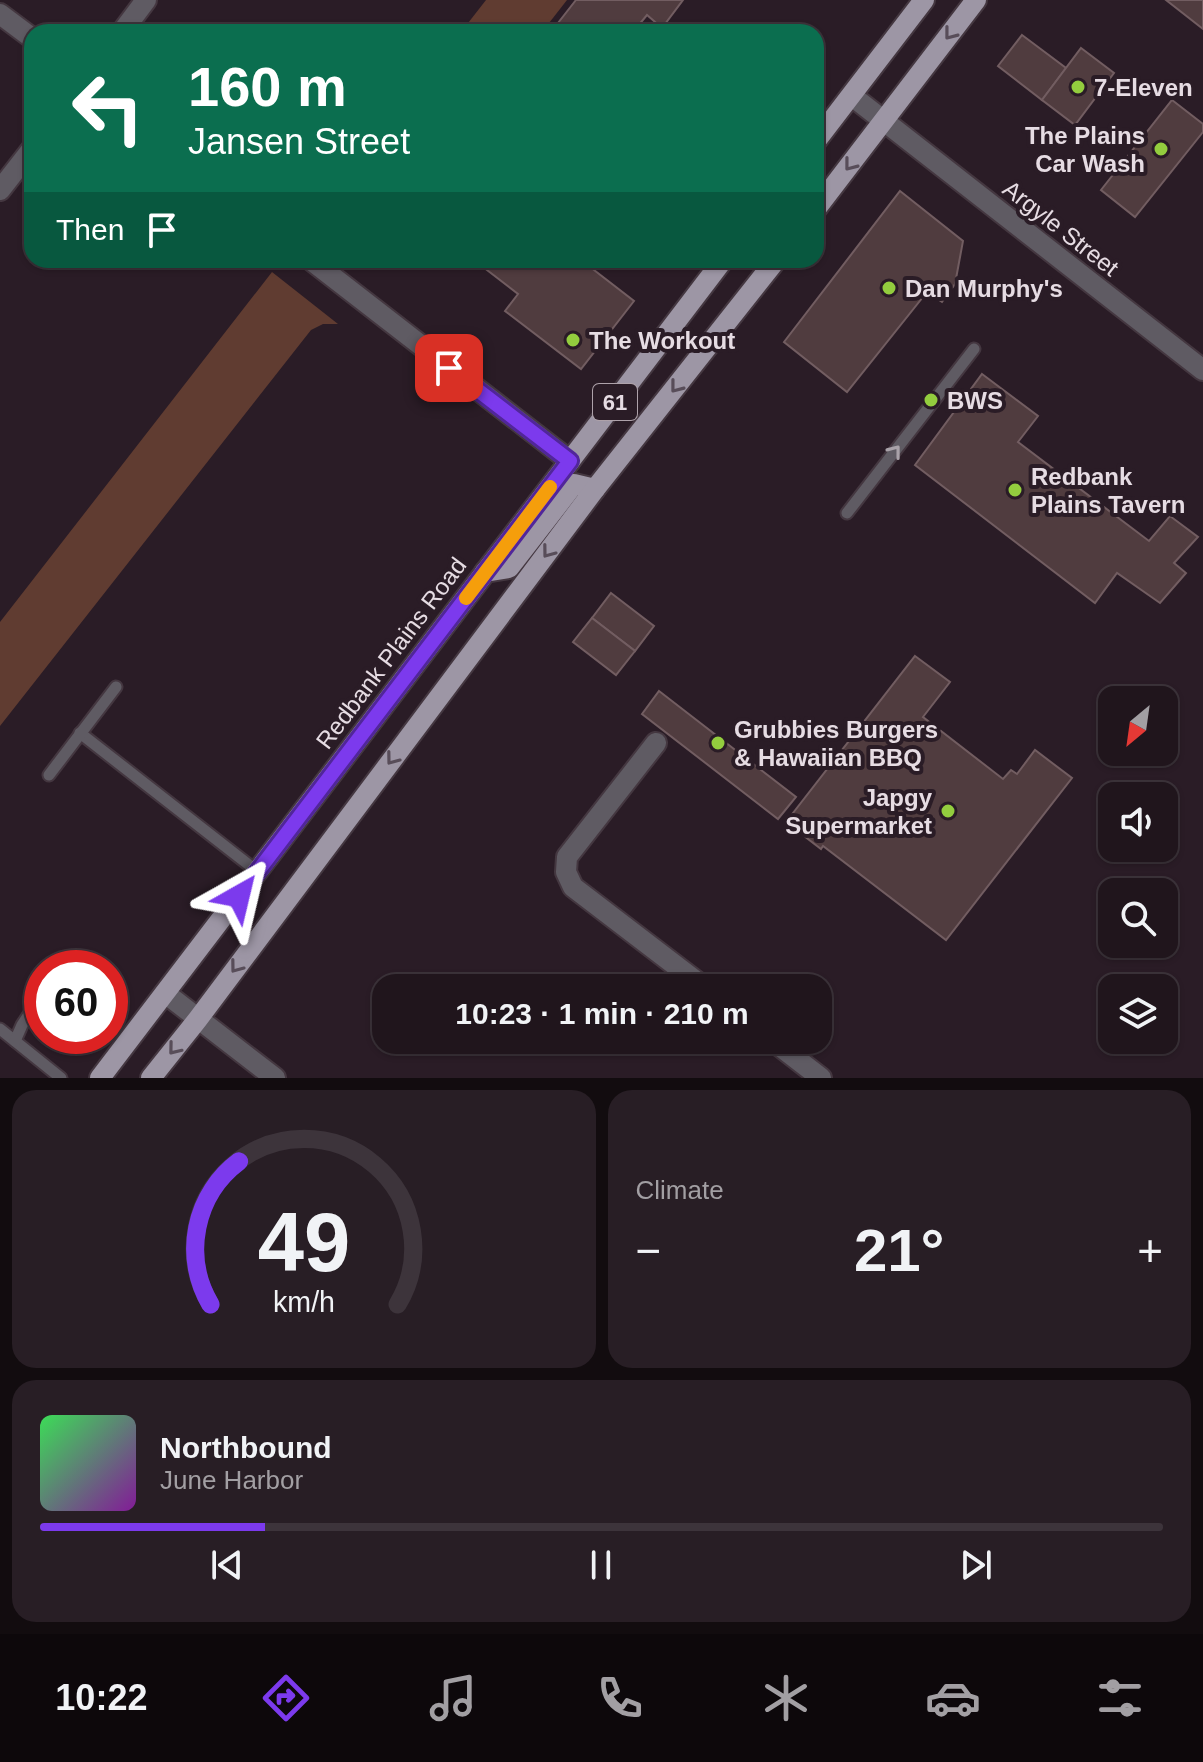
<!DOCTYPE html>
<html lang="en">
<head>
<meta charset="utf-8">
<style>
  body { margin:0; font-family:Helvetica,sans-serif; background:#281e25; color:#f1f3f6; height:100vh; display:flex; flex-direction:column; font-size:30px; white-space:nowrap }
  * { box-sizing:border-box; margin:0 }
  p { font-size:26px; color:#a29fa3 }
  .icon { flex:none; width:44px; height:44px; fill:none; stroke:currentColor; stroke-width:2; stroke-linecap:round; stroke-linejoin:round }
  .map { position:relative; height:1078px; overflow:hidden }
  .drawer { display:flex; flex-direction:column; gap:12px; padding:12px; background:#120c0f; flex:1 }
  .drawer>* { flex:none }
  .banner { position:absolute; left:24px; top:24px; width:800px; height:244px; border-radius:24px; box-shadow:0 2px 6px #0004,0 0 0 2px #3d343b; background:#0b6e4f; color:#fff; overflow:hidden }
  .needle { width:52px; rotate:209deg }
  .fabs { position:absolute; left:1098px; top:686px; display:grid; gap:16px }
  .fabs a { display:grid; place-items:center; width:80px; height:80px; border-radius:16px; background:#20151c; box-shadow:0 2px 6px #0004,0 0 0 2px #3d343b; font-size:40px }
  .speed { position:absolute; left:24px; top:950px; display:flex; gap:16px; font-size:40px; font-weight:700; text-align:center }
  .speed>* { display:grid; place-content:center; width:104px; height:104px; border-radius:50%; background:#20151c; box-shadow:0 2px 6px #0004,0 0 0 2px #3d343b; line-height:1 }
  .speed .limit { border:12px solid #d22; background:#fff; color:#111 }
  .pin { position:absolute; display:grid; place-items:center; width:68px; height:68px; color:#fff; margin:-34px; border-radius:16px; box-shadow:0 4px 12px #0006 }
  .me { position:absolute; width:88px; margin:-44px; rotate:37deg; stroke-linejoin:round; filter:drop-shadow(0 0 6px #0008) }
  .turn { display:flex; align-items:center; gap:28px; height:168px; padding:0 32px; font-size:36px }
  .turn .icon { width:104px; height:104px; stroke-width:2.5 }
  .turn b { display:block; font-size:56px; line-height:68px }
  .then { display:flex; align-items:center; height:76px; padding:0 32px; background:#0003; gap:16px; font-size:30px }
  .big { font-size:60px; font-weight:700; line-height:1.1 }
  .drawer .widget { flex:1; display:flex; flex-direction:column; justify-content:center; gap:12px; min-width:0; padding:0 28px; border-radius:24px; background:#281e25 }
  .drawer .dial { align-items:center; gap:0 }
  .dial svg { height:208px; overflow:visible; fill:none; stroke:#3d343b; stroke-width:7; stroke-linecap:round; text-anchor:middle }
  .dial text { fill:#f1f3f6; stroke:none }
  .song { display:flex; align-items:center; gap:24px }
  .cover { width:96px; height:96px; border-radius:12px; background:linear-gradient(135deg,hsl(130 70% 55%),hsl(290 70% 35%)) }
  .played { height:8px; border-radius:4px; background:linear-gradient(90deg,#7c3aed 20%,#3d343b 20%) }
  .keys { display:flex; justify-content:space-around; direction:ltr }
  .heat { display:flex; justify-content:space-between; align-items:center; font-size:44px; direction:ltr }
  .drawer .tiles { flex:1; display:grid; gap:12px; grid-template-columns:1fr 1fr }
  .widget:last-child { grid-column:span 2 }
  .trip { position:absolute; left:372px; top:974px; width:460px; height:80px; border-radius:24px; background:#20151c; box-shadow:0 2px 6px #0004,0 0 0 2px #3d343b; font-weight:700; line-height:80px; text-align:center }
  .dock { display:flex; height:128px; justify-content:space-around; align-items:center; background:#0d080b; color:#a29fa3 }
  .dock .icon { width:56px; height:56px }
  .dock .selected { color:#7c3aed }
  .dock b { font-size:36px; color:#f1f3f6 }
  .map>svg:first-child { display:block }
  .green { fill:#603c31 }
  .building { fill:#503c3f; stroke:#725d61; stroke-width:2 }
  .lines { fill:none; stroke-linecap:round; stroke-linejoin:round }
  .service-casing { stroke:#443740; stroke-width:15 }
  .minor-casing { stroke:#443740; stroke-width:24 }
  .primary-casing { stroke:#443740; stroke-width:24 }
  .service { stroke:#5f5b63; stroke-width:11 }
  .minor { stroke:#5f5b63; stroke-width:20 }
  .primary { stroke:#9d96a5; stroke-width:20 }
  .oneway { stroke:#584d59 }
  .oneway2 { stroke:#a9a2a9 }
  .route-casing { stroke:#51269a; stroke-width:20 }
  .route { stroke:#7c3aed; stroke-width:14 }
  .slow { stroke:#f59e0b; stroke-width:14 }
  .poi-dot { fill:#93cd3e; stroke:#2a1c26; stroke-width:3 }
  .labels { text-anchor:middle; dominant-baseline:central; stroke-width:8; stroke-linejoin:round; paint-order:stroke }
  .shield { fill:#2a1c26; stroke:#aea2aa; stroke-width:2 }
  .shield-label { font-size:22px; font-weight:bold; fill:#e6dce3 }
  .poi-label { font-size:24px; font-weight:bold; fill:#e6dce3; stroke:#2a1c26; text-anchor:start }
  .street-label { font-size:24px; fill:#e6dce3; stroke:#2a1c26 }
</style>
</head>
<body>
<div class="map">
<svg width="1203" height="1078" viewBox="0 0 1203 1078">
  <rect width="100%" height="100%" fill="#2a1c26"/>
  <g class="green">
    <path d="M486,0H567L542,32H461Z"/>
    <path d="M272,272L338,324H323L311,330L0,726V622Z"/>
  </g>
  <g class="building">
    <path d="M576,0H683L662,28L647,15L633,32H570L558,23Z"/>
    <path d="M1166,0H1203V29Z"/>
    <path d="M1022,35L1066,68L1042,100L998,66Z"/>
    <path d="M1081,48L1114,73L1075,125L1042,100Z"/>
    <path d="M1172,100L1203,124V132L1135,217L1101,190Z"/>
    <path d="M900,191L963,241L955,284L942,302L927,292L847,392L784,342Z"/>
    <path d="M474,260H581L634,301L581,369L505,311L518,294Z"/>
    <path d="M982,374L1038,416L1018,442L1149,541L1170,516L1198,537L1174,563L1186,573L1160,603L1117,573L1095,603L915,465Z"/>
    <path d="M611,593L654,626L635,651L592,618Z"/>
    <path d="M592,618L635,651L616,675L573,642Z"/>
    <path d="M915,656L950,682L923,717L1003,779L1011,770L1017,774L1035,750L1072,778L946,940L823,846L821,849L786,822Z"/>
    <path d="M659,691L796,797L778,819L642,714Z"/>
  </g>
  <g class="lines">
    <g class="service-casing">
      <g id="service">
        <path d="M847,513L974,349"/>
        <path d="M80,733L258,872"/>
        <path d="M49,775L116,687"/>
        <path d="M0,1029L61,1078"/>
        <path d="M15,1041L22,1025L42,995"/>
      </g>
    </g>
    <g class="minor-casing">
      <g id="minor">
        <path d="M0,14L32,38"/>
        <path d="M122,32L146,0"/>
        <path d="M852,96L1203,370"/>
        <path d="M0,190L32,149"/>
        <path d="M311,260L570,461"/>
        <path d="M656,743L567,857L566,872L573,887L705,988"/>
        <path d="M165,993L275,1078"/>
        <path d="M772,1040L821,1078"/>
      </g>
    </g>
    <g class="primary-casing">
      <g id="primary">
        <path d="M816,141L924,0"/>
        <path d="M816,209L976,0"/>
        <path d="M485,572L509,568L574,484L595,489"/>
        <path d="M100,1078L723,260"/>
        <path d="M151,1078L198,1019L595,489L776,260"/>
      </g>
    </g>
    <use href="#service" class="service"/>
    <use href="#minor" class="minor"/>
    <use href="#primary" class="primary"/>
  </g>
  <defs><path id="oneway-chevron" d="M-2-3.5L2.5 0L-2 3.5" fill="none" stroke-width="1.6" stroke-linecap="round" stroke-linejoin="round" transform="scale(2)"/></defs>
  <g class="oneway">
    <use href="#oneway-chevron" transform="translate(950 34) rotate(128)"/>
    <use href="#oneway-chevron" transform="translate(850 165) rotate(128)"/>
    <use href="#oneway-chevron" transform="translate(676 387) rotate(128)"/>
    <use href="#oneway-chevron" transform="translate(548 552) rotate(127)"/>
    <use href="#oneway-chevron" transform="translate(392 759) rotate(127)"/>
    <use href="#oneway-chevron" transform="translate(236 967) rotate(127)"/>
    <use href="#oneway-chevron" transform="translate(174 1049) rotate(129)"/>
  </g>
  <use class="oneway2" href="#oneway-chevron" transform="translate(895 451) rotate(-52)"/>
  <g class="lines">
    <g class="route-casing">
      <path id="route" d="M239,896L570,461L449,368"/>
    </g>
    <use href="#route" class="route"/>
    <path class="slow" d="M466,598L550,487"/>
  </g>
  <g class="poi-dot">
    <circle cx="1078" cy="87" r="8"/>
    <circle cx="1161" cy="149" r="8"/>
    <circle cx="889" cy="288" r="8"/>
    <circle cx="573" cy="340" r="8"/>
    <circle cx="931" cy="400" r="8"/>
    <circle cx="1015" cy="490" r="8"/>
    <circle cx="718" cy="743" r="8"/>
    <circle cx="948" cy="811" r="8"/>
  </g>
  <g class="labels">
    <rect class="shield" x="593" y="384" width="44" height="36" rx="6"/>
    <g class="shield-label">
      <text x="615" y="402">61</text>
    </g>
    <g class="poi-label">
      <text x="1094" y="87">7-Eleven</text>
      <text x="1145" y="135" text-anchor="end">The Plains<tspan x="1145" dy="28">Car Wash</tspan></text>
      <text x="905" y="288">Dan Murphy's</text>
      <text x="589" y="340">The Workout</text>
      <text x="947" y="400">BWS</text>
      <text x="1031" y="476">Redbank<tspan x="1031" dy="28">Plains Tavern</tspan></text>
      <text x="734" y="729">Grubbies Burgers<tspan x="734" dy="28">&amp; Hawaiian BBQ</tspan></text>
      <text x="932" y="797" text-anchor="end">Japgy<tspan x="932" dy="28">Supermarket</tspan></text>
    </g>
    <g class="street-label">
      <text transform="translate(1061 228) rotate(38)">Argyle Street</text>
      <text transform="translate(391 653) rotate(-53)">Redbank Plains Road</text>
    </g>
  </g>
</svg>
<div class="fabs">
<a><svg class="needle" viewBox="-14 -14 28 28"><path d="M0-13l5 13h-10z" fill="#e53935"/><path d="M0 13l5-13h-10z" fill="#a29fa3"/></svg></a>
<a><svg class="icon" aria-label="sound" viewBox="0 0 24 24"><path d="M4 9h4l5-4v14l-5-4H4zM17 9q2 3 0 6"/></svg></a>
<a><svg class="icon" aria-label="search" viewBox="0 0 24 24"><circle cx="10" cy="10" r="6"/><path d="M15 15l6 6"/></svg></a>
<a><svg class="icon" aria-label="layers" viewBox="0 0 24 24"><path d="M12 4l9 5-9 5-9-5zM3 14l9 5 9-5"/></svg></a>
</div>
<div class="speed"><div class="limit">60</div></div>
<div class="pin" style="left:449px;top:368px;background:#d93025"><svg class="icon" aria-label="arrive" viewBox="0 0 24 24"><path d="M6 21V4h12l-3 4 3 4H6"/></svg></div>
<svg class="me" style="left:239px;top:896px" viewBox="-20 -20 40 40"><path d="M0-17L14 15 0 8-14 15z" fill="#7c3aed" stroke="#fff" stroke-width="4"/></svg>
<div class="trip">10:23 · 1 min · 210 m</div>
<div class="banner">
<div class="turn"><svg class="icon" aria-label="left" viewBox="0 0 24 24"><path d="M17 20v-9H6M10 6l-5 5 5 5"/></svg><div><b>160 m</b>Jansen Street</div></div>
<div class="then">Then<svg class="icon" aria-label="arrive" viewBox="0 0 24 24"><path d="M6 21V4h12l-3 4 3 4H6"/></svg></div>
</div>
</div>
<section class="drawer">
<div class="tiles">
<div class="widget dial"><svg viewBox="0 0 100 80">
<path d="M14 69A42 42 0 1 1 86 69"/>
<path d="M14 69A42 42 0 0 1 25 14" stroke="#7c3aed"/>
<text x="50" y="56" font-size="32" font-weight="700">49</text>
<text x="50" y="72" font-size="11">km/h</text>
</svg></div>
<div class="widget"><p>Climate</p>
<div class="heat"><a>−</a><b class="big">21°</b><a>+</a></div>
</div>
<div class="widget">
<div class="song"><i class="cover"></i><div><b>Northbound</b><p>June Harbor</p></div></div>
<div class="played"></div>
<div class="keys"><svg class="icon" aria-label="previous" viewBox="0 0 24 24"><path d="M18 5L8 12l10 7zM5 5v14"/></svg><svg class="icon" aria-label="pause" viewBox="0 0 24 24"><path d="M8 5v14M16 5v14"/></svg><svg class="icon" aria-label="next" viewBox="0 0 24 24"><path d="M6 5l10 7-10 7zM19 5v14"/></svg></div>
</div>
</div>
</section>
<nav class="dock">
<b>10:22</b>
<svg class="icon selected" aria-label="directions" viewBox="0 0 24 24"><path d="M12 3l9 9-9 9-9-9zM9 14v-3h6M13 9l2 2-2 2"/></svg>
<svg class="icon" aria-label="music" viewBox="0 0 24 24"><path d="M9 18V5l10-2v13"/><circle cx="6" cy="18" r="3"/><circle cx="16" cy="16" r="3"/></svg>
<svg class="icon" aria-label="phone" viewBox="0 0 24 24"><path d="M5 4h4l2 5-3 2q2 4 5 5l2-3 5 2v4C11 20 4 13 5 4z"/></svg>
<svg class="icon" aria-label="climate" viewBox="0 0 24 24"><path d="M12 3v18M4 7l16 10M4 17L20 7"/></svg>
<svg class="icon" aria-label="car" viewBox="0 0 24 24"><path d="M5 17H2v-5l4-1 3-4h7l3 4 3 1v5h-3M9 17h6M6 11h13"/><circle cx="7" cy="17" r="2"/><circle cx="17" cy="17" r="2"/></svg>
<svg class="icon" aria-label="filters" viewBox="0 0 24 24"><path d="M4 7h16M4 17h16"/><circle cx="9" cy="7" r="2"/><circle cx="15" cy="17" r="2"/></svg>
</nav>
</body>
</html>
